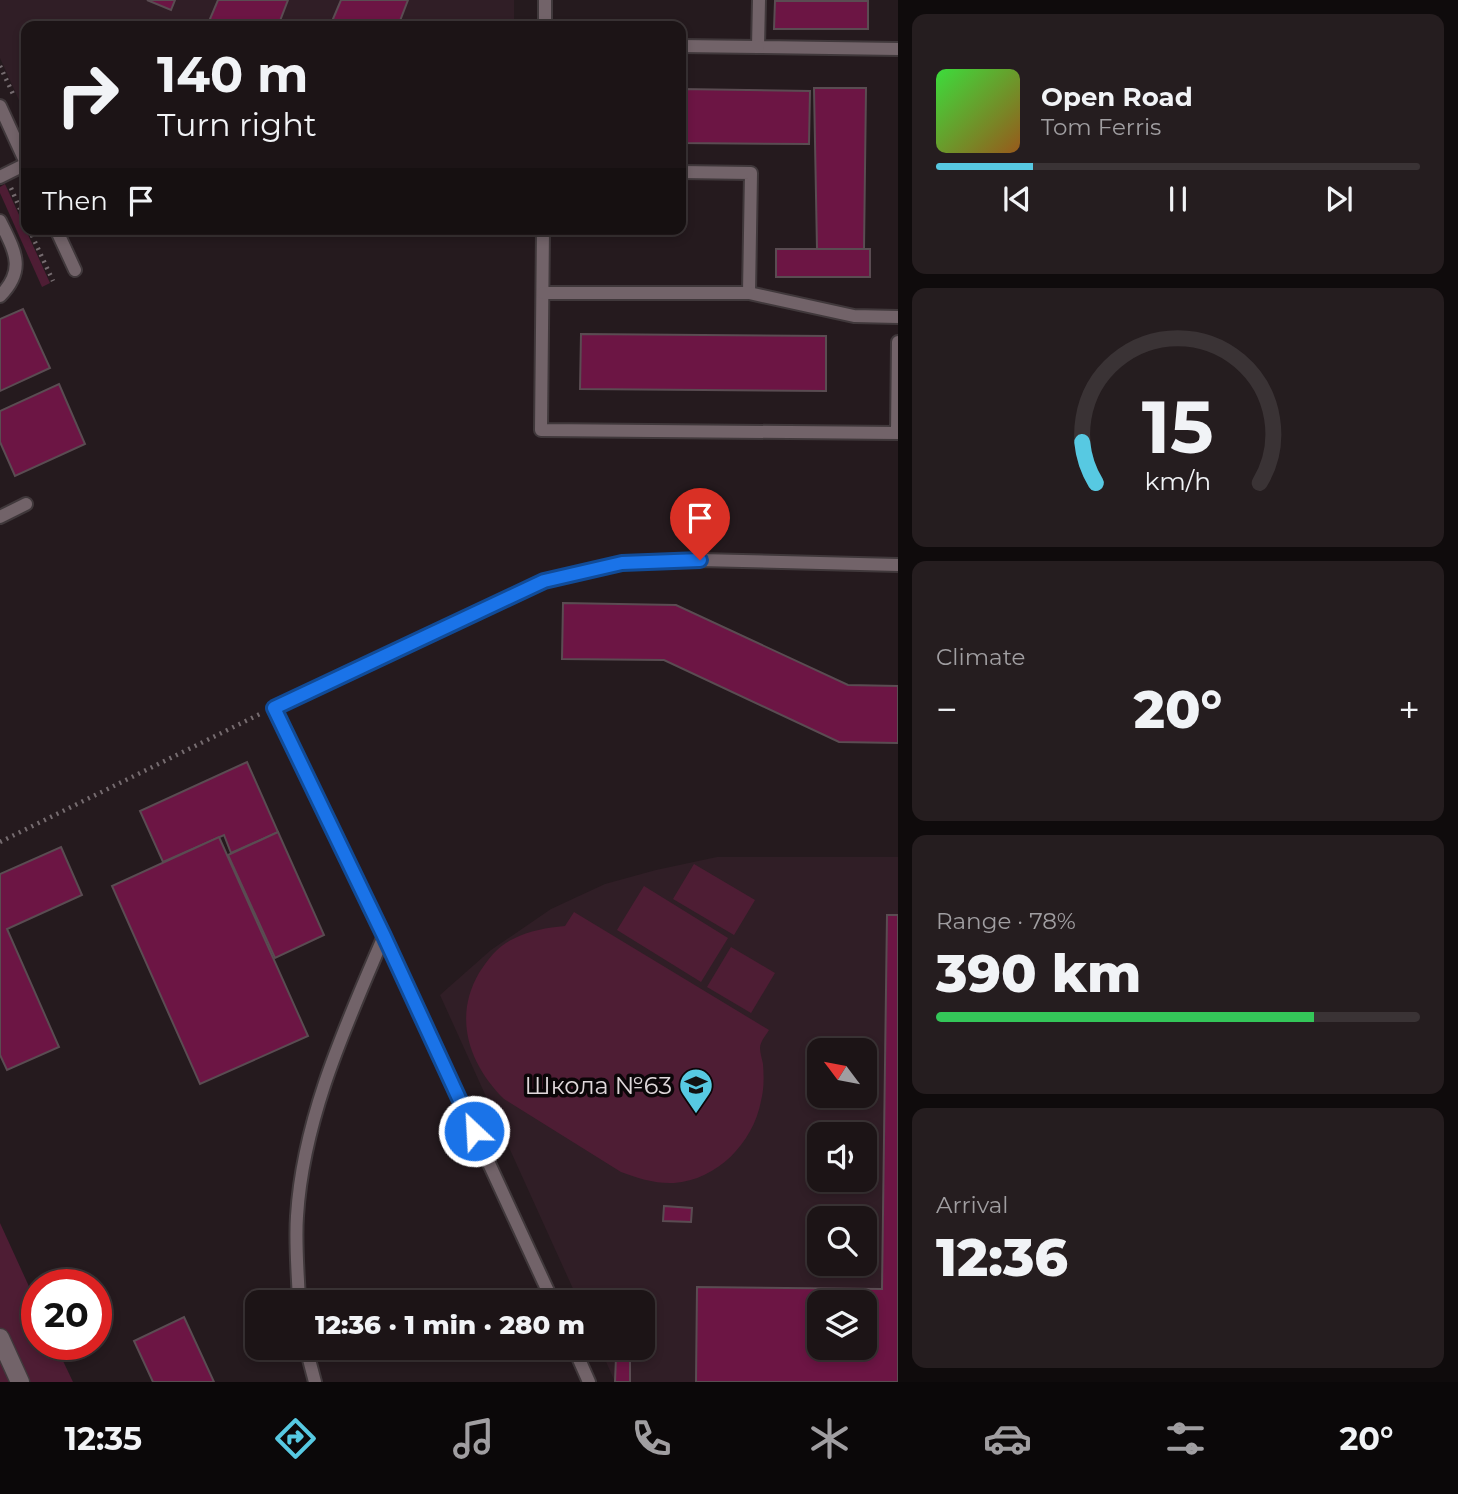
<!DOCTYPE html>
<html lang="en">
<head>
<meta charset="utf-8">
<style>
  body { margin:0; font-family:Montserrat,sans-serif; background:#251d1f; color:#f1f3f6; height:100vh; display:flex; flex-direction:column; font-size:26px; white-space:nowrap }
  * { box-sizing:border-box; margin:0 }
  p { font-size:23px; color:#a09ea1 }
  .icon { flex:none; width:38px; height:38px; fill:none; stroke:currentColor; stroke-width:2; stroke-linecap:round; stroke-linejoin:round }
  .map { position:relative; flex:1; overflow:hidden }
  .details { display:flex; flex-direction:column; gap:14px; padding:14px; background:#0f0b0c; width:560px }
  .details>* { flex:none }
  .banner { position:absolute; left:21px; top:21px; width:665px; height:214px; border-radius:14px; box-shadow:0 4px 10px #0003,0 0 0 2px #3a3335; background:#1c1416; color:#f1f3f6; overflow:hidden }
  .needle { width:46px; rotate:302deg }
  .controls { position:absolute; left:807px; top:1038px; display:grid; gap:14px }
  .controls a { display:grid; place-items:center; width:70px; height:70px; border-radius:14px; background:#1c1416; box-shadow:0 4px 10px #0003,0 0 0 2px #3a3335; font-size:35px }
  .speed { position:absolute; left:21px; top:1269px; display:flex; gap:14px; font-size:35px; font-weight:700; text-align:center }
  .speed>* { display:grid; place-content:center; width:91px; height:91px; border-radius:50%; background:#1c1416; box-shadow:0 4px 10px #0003,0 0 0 2px #3a3335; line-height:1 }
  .speed .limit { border:10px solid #d22; background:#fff; color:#111 }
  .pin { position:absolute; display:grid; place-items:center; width:60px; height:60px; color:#fff; margin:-72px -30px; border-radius:50% 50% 50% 0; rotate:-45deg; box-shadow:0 0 7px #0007 }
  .pin .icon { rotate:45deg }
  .me { position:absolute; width:77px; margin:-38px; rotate:335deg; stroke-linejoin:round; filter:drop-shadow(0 0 5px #0008) }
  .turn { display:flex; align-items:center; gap:24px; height:147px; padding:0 21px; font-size:32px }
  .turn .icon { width:91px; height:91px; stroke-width:2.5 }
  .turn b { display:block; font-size:49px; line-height:60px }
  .then { display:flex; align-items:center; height:66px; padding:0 21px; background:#0003; gap:14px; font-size:26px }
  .big { font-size:52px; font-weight:800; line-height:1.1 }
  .details .widget { flex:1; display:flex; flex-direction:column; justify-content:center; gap:10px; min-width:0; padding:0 24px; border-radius:14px; background:#251d1f }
  .details .dial { align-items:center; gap:0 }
  .dial svg { height:182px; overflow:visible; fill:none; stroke:#3a3335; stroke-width:7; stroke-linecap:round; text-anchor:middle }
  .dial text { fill:#f1f3f6; stroke:none }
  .song { display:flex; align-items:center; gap:21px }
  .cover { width:84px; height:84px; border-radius:10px; background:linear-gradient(135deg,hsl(120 70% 55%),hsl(30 70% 35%)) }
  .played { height:7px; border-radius:4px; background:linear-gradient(90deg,#57c9e2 20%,#3a3335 20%) }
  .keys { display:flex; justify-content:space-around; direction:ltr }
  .heat { display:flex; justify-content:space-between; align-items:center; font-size:38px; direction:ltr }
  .charge { height:10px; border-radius:5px; background:linear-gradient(90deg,#34c759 78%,#3a3335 0) }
  .trip { position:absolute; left:245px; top:1290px; width:410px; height:70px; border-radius:14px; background:#1c1416; box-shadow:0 4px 10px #0003,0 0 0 2px #3a3335; font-weight:800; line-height:70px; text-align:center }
  .tabs { display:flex; height:112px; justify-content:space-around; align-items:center; background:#0b0809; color:#a09ea1 }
  .tabs .icon { width:49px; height:49px }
  .tabs .on { color:#57c9e2 }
  .tabs b { font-size:32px; color:#f1f3f6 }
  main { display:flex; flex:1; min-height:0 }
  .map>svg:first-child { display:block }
  .built { fill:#301e26; fill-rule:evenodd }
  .green { fill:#4e1d34 }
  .building { fill:#6c1544; stroke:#5a4c52; stroke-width:2; fill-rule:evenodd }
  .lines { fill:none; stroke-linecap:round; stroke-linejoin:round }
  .service-casing { stroke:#40383b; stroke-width:16 }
  .minor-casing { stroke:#40383b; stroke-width:21 }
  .path { stroke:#766c70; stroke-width:4.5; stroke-dasharray:2 5; stroke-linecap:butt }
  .service { stroke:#726369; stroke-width:12 }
  .minor { stroke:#726369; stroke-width:18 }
  .route-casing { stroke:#114b97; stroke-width:18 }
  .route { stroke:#1a73e8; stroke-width:12 }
  .labels { text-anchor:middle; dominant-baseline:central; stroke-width:7; stroke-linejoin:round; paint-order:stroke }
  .poi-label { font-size:24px; fill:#e0d8db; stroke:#0b0608; text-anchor:end }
</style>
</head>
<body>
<main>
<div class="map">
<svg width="898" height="1382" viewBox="0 0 898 1382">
  <rect width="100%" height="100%" fill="#251a1e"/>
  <g class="built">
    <path d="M0,0H514V26H26V116L0,58Z"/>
    <path d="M717,857H898V1382H615L600,1348H642V1302H579L440,995L491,950L551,909L605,884L656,870ZM819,1050H864V1096H819ZM819,1134H864V1180H819ZM819,1218H864V1264H819ZM819,1302H864V1348H819Z"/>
  </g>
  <g class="green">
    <path d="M5,184L50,283L42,287L0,193V187Z"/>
    <path d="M694,864L755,900L734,935L673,899Z"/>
    <path d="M644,886L728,938L701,982L617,930Z"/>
    <path d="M574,912L769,1030C766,1035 760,1042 760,1048C760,1053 762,1059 763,1064C764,1077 764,1089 761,1101C753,1143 717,1180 674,1183C656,1184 637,1178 621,1172L504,1099C469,1064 453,1018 479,973C488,959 498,946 513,939C530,930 547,928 565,926Z"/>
    <path d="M731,947L775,973L751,1013L707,987Z"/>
    <path d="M0,1223L37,1304V1344H55L73,1382H0Z"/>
  </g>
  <g class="building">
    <path d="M147,0H175L171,10Z"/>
    <path d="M218,0H288L278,26H207Z"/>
    <path d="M341,0H408L398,26H330Z"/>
    <path d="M775,1H868V29H774Z"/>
    <path d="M814,88H866L864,249H817Z"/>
    <path d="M681,89L810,91L809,144L681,143Z"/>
    <rect x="776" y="249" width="94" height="28"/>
    <path d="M23,309L50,368L0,391V319Z"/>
    <path d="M581,334L826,336V391L580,389Z"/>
    <path d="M59,384L85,444L15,476L0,442V411Z"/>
    <path d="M563,603L676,605L848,685L898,686V743L839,742L664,660L562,659Z"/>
    <path d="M247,762L278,832L231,853L224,835L163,862L140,811Z"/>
    <path d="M278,832L324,935L275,958L228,855Z"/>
    <path d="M219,837L308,1036L200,1084L112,886Z"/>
    <path d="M61,847L82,895L7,929L59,1047L7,1070L0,1055V874Z"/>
    <path d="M887,915H898V1382H696L697,1287L882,1289ZM819,1302H864V1348H819Z"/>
    <path d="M664,1206L692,1208L691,1222L663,1221Z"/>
    <path d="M184,1317L214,1382H153L134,1341Z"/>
    <path d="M616,1357H630V1382H615Z"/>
  </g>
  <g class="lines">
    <g class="service-casing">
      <g id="service">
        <path d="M759,0L758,47L898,49"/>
        <path d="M545,26V0"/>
        <path d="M681,46L758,47"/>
        <path d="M0,106L26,163"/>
        <path d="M681,172L751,173L749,293"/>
        <path d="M0,177L26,164"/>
        <path d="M0,221C14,250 27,269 0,296"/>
        <path d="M56,229L75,270"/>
        <path d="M543,229L541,430L897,433L898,342"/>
        <path d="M543,293H749L854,316L898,317"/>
        <path d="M0,517L26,504"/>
        <path d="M299,1302C298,1274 295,1244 297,1216C303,1118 346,1025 384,936"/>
        <path d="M553,1302L384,936L274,708L544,581L622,563L700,560L898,565"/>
        <path d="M306,1348L315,1382"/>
        <path d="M574,1348L589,1382"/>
      </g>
    </g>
    <g class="minor-casing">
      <path id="minor" d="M0,1338L20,1382"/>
    </g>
    <g class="path">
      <path d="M0,66L13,94"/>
      <path d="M11,188L26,223"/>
      <path d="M29,229L53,281"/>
      <path d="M0,842L260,714"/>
    </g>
    <use href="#service" class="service"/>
    <use href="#minor" class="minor"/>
  </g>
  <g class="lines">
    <g class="route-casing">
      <path id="route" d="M474,1131L384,936L274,708L544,581L622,563L700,560"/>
    </g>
    <use href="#route" class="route"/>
  </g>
  <defs>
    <g id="school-pin" transform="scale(1.75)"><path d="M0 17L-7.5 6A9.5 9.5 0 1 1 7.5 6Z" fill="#57c9e2" stroke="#0b0608"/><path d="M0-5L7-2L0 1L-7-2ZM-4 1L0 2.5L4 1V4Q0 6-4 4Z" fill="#111"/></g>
  </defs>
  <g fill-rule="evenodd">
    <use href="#school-pin" x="696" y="1085"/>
  </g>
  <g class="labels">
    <g class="poi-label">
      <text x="672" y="1085">Школа №63</text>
    </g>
  </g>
</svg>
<div class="controls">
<a><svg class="needle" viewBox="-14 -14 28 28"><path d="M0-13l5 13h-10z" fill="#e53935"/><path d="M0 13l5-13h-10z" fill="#a09ea1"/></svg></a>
<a><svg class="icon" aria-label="sound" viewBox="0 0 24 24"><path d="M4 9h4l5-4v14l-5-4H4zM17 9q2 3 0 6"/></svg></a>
<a><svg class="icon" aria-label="search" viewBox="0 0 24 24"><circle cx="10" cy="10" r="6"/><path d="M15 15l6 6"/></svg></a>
<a><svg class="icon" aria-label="layers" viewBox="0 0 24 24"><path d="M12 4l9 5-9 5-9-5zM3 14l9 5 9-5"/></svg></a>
</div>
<div class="speed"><div class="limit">20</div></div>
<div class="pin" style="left:700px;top:560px;background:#d93025"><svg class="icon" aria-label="arrive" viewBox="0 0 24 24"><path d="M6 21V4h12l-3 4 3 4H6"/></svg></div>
<svg class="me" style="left:474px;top:1131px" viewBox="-20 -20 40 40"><circle r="17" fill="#1a73e8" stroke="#fff" stroke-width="3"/><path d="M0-11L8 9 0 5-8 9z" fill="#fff"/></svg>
<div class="trip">12:36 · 1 min · 280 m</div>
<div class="banner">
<div class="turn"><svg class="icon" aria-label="right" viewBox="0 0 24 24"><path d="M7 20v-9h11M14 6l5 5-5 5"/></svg><div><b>140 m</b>Turn right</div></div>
<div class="then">Then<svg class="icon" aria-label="arrive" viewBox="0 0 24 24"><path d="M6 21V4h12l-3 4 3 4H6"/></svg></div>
</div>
</div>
<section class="details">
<div class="widget">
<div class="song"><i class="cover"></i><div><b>Open Road</b><p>Tom Ferris</p></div></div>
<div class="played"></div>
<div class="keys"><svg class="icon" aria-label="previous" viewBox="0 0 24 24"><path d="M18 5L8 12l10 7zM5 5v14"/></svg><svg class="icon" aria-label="pause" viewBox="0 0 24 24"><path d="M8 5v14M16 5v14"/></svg><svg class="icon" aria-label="next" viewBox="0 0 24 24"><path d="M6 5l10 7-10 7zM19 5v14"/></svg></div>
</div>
<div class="widget dial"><svg viewBox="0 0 100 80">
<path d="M14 69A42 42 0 1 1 86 69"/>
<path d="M14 69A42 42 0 0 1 8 51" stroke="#57c9e2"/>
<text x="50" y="56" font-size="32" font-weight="700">15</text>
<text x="50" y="72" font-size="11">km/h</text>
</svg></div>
<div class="widget"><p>Climate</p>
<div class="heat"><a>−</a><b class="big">20°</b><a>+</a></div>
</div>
<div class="widget"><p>Range · 78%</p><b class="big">390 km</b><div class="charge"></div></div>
<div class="widget"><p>Arrival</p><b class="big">12:36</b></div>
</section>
</main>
<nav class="tabs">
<b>12:35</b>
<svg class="icon on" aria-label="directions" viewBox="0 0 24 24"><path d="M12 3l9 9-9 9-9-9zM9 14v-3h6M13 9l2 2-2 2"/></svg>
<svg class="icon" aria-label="music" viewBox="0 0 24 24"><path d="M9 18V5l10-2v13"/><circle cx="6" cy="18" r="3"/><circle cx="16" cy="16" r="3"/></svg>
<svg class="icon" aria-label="phone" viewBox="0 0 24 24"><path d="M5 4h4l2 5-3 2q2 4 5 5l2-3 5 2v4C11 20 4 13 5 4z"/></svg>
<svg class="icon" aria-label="climate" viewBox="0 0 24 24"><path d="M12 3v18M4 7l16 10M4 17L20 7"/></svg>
<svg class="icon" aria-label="car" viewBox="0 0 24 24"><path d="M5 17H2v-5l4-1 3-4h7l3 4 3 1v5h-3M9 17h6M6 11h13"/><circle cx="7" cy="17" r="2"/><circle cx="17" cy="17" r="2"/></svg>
<svg class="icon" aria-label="filters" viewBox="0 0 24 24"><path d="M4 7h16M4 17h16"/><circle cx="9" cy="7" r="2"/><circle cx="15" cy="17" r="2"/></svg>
<b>20°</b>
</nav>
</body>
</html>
